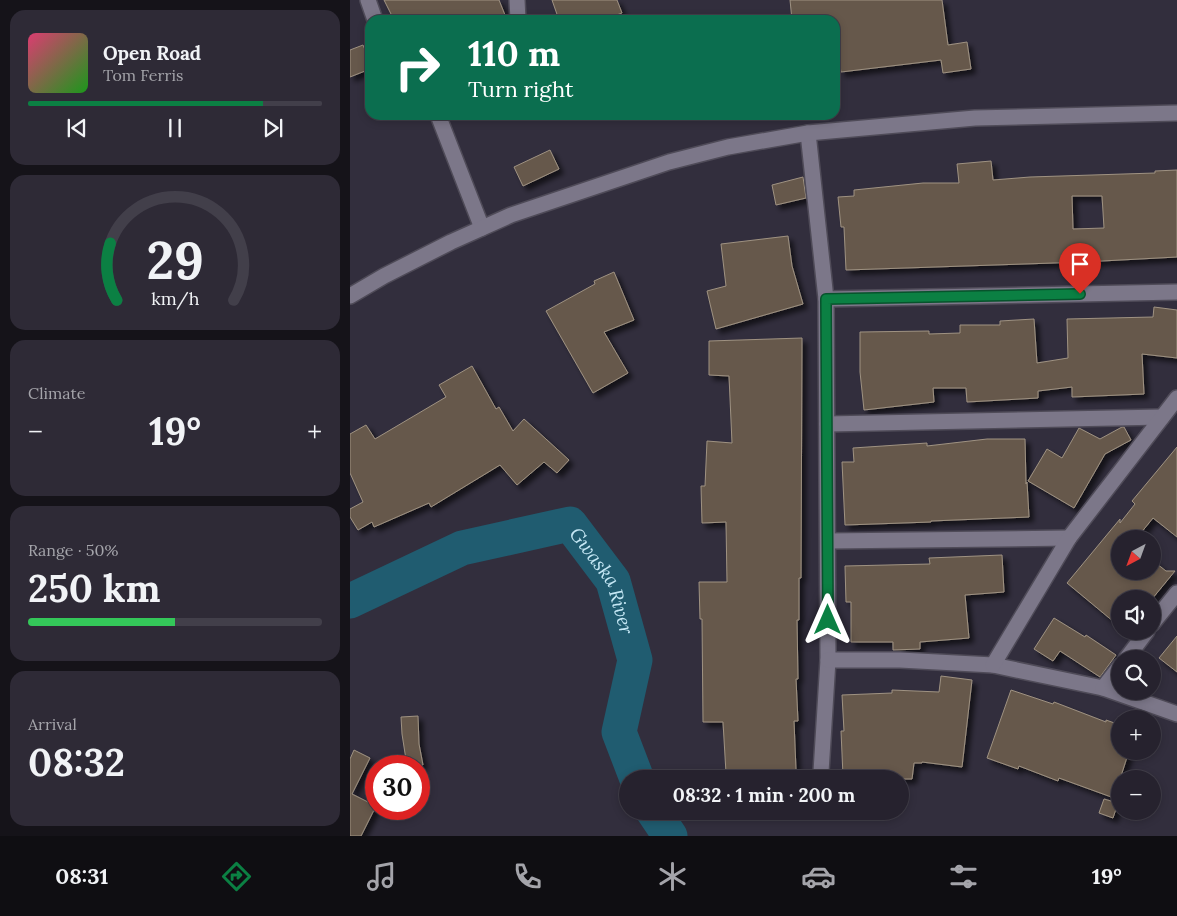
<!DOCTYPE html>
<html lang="en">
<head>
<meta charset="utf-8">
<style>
  body { margin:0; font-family:Lora,serif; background:#2e2a36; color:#f1f3f6; height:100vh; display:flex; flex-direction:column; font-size:19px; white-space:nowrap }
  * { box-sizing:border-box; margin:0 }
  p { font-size:16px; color:#a4a4aa }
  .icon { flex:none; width:28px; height:28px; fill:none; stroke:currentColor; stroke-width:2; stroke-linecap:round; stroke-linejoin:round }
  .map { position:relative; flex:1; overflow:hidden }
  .side { display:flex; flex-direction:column; gap:10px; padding:10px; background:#151319; width:350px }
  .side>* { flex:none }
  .hud { position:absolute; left:15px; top:15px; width:475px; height:105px; border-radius:15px; box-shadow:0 2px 8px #0003,0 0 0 1px #423f4a; background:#0b6e4f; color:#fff; overflow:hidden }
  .needle { width:32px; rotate:221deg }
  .fabs { position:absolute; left:761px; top:530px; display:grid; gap:10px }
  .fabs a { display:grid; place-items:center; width:50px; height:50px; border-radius:50%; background:#26222e; box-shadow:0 2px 8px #0003,0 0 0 1px #423f4a; font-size:25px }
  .speed { position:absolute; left:15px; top:755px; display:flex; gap:10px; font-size:25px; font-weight:700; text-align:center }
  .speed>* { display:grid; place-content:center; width:65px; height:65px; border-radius:50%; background:#26222e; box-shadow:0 2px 8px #0003,0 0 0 1px #423f4a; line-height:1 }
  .speed .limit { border:8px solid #d22; background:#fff; color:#111 }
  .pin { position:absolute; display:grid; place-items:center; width:42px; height:42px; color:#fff; margin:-51px -21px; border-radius:50% 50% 50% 0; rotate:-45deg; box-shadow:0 0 5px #0007 }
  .pin .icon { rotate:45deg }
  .me { position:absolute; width:55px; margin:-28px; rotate:0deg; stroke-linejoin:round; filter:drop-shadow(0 0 4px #0008) }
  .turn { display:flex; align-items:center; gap:18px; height:105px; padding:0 20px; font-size:22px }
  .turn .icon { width:65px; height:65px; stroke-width:2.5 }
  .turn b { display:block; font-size:35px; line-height:42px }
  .big { font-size:38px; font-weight:800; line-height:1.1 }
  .side .tile { flex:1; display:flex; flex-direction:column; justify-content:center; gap:8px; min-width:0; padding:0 18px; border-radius:15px; background:#2e2a36 }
  .side .dial { align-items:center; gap:0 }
  .dial svg { height:130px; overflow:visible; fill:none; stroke:#423f4a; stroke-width:7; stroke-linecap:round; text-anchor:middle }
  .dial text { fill:#f1f3f6; stroke:none }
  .song { display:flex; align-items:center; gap:15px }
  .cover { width:60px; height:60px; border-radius:8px; background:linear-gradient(135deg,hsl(340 70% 55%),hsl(120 70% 35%)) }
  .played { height:5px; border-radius:2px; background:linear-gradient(90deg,#0b8043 80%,#423f4a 80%) }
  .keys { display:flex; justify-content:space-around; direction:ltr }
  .heat { display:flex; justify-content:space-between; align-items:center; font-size:28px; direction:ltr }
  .charge { height:8px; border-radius:4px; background:linear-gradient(90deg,#34c759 50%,#423f4a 0) }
  .trip { position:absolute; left:269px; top:770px; width:290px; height:50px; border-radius:25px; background:#26222e; box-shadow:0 2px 8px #0003,0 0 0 1px #423f4a; font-weight:800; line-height:50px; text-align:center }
  .tab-bar { display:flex; height:80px; justify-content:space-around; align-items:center; background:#0f0e12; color:#a4a4aa }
  .tab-bar .icon { width:35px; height:35px }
  .tab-bar .selected { color:#0b8043 }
  .tab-bar b { font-size:22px; color:#f1f3f6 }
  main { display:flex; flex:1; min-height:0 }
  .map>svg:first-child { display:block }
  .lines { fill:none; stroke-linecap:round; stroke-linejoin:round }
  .river { stroke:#205c70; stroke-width:35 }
  .building { fill:#66594b; stroke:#9f9282; fill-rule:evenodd; filter:url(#shadow) }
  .minor-casing { stroke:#4f4b58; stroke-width:18 }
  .minor { stroke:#7c7789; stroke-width:15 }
  .route-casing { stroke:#07532c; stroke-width:12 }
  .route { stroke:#0b8043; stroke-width:9 }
  .labels { text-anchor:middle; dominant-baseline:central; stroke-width:5; stroke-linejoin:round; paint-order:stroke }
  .water-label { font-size:19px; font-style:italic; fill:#c6e8f5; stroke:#322e3d }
</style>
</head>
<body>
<main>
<section class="side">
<div class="tile">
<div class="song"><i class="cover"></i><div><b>Open Road</b><p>Tom Ferris</p></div></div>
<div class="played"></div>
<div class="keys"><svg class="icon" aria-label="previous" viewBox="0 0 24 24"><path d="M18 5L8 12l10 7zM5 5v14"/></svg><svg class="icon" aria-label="pause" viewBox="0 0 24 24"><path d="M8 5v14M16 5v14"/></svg><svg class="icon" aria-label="next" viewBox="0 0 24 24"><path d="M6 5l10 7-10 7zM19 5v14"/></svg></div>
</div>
<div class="tile dial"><svg viewBox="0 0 100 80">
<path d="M14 69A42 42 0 1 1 86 69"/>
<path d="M14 69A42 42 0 0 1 10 34" stroke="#0b8043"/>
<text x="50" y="56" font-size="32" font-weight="700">29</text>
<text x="50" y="72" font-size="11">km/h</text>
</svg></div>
<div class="tile"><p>Climate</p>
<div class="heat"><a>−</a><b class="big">19°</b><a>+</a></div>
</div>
<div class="tile"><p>Range · 50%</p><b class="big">250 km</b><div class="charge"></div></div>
<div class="tile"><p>Arrival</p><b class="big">08:32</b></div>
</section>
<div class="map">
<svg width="827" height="836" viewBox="0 0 827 836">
  <defs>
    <filter id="shadow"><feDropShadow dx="4.5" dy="4.5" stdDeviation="2.5" flood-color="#0009"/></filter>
  </defs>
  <rect width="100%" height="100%" fill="#322e3d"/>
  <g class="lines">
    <g class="river">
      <path id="s1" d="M0,601L112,548L220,524L263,581L285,660L269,732L287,779"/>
      <path d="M303,811L320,836"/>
    </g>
  </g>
  <g class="building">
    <path d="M34,0H149L157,20H44Z"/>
    <path d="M202,0H267L272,13L253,20H209Z"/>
    <path d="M440,0H592L598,45L617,42L621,69L593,73L591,60L491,72L485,38V20H442Z"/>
    <path d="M13,45L20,62V69L0,77V50Z"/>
    <path d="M200,150L209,169L173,186L164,167Z"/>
    <path d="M641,161L643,180L680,177L805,173V171L827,170V257L733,262L496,270L494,227H491L488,197L504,196V190L573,183H609L607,164ZM722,196H752L754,228L723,229Z"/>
    <path d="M453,177L456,198L426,205L422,185Z"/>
    <path d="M438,236L442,266L453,304L366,329L357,291L376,286L371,244Z"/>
    <path d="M264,272L284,320L254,332L278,373L243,393L196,311L245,284L244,281Z"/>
    <path d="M804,307L827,310V358L792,354L794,394L722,397V387L688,391V398L617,402L616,388H583L584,402L514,410L510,372V332L579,331V334L610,333V325H650V321L684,319L687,363L718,358L717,319L803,317Z"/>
    <path d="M452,338L451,578H449V620H447L448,679H446L448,721H444L446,770L376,773L373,722H353L352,619H350L349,582H377L376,522L352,523L351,486H355L357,441L382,443L379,376L359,375V341Z"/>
    <path d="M122,366L146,409L149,407L163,431L174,419L219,460L207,473L194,462L167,485L150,465L81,507L79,503L24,527L22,522L8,530L0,517V509L13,502L0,473V434L16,425L25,439L96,397L89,385Z"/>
    <path d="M772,427H774L781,440L755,454L724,508L678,481L697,449L712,458L729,428L750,439Z"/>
    <path d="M637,439H675L676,484L677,482L679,517L581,521V522L495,525L492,462H504L503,448L577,443V446Z"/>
    <path d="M827,447V537L803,518L786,539H770V571H802V560L816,571H825L802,599H770V627L717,583L770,519V523L785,504L782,501Z"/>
    <path d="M652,555L654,592L615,595L619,638L570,642V649L543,650V642H501V602H496L495,566L580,564L579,558Z"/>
    <path d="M704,618L735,637L736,635L766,655L750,677L710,651L703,661L684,649Z"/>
    <path d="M827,636V672L809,658Z"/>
    <path d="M591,676L622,680L612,767L572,762V763H564L562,779H537V775L493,776L491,731H494L492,695L542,693V690L589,692Z"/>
    <path d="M661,690L703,704L704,702L756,722V720L770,725V751H779L764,798L709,778L708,781L669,766L668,769L637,758Z"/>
    <path d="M68,716L69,744L73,765L57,766L52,734L51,717Z"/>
    <path d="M4,750L20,758L2,794L26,806L11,836H0V759Z"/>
    <path d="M754,799L768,803L763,818L749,813Z"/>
  </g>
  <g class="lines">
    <g class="minor-casing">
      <g id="minor">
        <path d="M18,0L25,20"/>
        <path d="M167,0L168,20"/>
        <path d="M88,115L132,228"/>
        <path d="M458,133L476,299L478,660L471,772"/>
        <path d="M0,296L34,276L101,242L161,215L319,162L378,147L458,133L625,118L827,113"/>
        <path d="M476,299L827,292"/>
        <path d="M477,424L812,417"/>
        <path d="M478,541L719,538"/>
        <path d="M802,624L827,593"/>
        <path d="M776,659L797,631"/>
        <path d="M478,660H550L643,665L753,688L827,714"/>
        <path d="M643,665L719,538L827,398"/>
        <path d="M753,688L770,666"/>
      </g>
    </g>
    <use href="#minor" class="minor"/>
  </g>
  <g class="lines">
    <g class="route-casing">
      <path id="route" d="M478,620L476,299L730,294"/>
    </g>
    <use href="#route" class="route"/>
  </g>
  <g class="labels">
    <g class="water-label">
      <text stroke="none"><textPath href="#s1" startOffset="301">Gwaska River</textPath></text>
    </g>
  </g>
</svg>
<div class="fabs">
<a><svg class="needle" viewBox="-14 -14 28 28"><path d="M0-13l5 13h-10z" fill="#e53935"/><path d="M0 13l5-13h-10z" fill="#a4a4aa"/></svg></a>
<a><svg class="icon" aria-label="sound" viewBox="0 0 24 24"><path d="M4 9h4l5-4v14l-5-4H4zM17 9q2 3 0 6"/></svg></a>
<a><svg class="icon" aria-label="search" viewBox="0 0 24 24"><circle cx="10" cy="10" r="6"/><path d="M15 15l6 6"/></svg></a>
<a>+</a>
<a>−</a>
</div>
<div class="speed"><div class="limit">30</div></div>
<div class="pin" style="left:730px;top:294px;background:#d93025"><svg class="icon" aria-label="arrive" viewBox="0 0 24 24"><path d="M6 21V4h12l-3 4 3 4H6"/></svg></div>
<svg class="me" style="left:478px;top:620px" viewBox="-20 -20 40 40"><path d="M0-17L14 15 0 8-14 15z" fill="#0b8043" stroke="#fff" stroke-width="4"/></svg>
<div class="trip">08:32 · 1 min · 200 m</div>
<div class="hud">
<div class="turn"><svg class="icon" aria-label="right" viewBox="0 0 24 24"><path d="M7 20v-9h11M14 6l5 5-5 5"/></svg><div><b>110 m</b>Turn right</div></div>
</div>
</div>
</main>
<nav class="tab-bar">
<b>08:31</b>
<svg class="icon selected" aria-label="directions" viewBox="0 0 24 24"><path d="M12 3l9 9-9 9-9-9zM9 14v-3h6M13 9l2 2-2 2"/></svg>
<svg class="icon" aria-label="music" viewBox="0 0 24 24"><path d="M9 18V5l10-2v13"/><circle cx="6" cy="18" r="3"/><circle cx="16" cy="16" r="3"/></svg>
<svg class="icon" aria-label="phone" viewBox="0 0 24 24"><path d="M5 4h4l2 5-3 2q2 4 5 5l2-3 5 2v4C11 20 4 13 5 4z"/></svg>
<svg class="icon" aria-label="climate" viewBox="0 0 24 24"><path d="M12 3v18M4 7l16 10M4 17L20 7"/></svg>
<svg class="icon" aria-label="car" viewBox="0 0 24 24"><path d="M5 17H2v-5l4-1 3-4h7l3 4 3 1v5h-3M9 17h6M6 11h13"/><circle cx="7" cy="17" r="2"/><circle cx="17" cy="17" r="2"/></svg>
<svg class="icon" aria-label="filters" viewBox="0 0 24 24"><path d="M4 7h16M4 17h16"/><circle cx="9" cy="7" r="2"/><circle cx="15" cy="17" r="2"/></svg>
<b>19°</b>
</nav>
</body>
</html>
